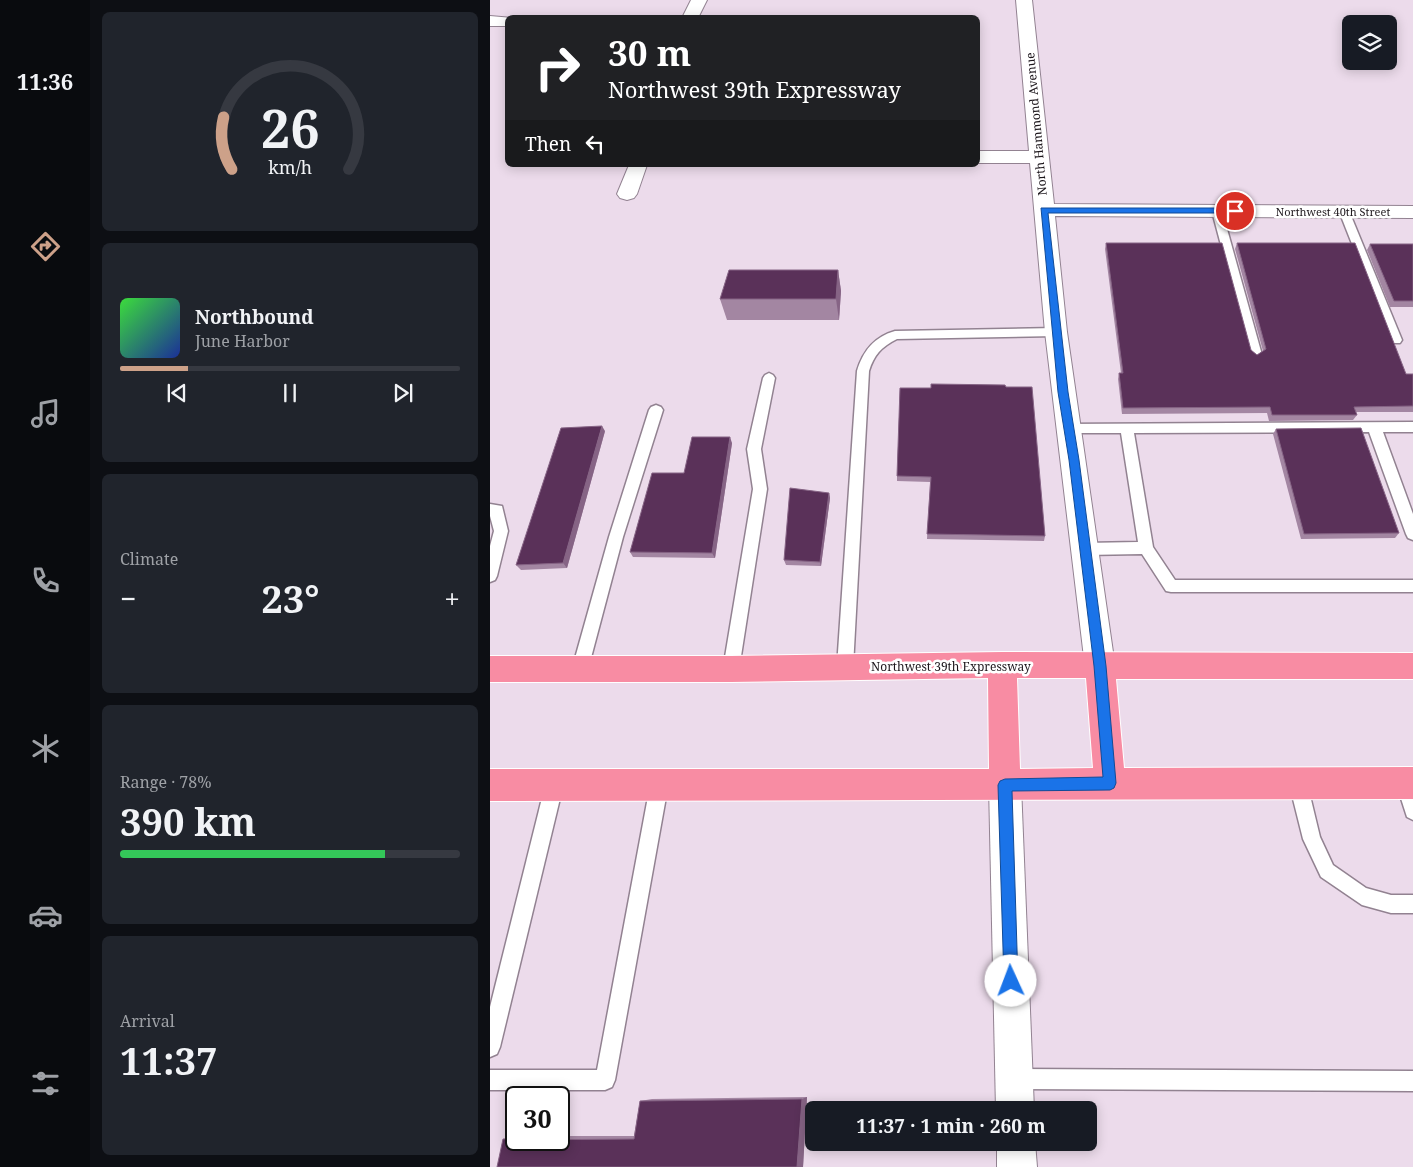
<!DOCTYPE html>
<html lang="en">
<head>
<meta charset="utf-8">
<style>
  body { margin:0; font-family:"Noto Serif",serif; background:#20242c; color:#f1f3f6; height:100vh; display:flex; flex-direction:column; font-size:19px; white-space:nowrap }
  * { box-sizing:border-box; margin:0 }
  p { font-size:16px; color:#9ea1a6 }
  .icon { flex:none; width:28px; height:28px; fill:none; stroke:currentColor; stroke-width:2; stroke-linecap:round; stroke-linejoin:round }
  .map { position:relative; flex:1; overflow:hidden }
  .drawer { display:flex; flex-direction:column; gap:12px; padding:12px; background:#0d0f14; width:400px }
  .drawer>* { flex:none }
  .top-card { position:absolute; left:15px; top:15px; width:475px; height:152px; border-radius:8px; box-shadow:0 2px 12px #0003; background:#202124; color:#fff; overflow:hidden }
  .tools { position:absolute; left:852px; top:15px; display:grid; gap:10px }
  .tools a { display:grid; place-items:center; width:55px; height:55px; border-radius:8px; background:#171b24; box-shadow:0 2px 12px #0003; font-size:25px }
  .speed { position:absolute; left:15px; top:1086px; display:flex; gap:10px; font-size:25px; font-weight:700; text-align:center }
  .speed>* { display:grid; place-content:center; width:65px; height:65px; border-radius:50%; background:#171b24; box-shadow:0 2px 12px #0003; line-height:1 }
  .speed .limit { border:2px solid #111; border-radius:8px; background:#fff; color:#111 }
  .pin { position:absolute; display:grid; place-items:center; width:42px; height:42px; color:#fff; margin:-21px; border:2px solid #fff; border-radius:50%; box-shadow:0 1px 5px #0007 }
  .me { position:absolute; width:55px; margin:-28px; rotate:358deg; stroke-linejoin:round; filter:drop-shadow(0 0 4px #0008) }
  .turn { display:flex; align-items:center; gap:18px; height:105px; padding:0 20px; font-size:22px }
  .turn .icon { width:65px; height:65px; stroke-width:2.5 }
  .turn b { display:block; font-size:35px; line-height:42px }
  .then { display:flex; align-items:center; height:48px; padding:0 20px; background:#0003; gap:10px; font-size:19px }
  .big { font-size:38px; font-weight:700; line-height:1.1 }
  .drawer .tile { flex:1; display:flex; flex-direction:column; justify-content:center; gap:8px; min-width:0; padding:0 18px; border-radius:8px; background:#20242c }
  .drawer .dial { align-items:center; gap:0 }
  .dial svg { height:130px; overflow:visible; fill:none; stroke:#363941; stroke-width:7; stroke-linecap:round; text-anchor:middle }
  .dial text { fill:#f1f3f6; stroke:none }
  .song { display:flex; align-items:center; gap:15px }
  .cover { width:60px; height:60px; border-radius:8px; background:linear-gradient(135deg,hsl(120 70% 55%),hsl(230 70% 35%)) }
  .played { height:5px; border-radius:2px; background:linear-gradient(90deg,#cda189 20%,#363941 20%) }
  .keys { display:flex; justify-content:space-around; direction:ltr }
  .heat { display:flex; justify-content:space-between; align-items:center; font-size:28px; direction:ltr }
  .charge { height:8px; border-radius:4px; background:linear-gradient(90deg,#34c759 78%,#363941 0) }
  .trip { position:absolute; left:315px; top:1101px; width:292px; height:50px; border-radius:8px; background:#171b24; box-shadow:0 2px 12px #0003; font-weight:700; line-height:50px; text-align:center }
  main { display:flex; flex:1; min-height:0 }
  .tabs { display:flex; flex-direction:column; width:90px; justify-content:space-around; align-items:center; background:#090b0e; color:#9ea1a6 }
  .tabs .icon { width:35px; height:35px }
  .tabs .current { color:#cda189 }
  .tabs b { font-size:22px; color:#f1f3f6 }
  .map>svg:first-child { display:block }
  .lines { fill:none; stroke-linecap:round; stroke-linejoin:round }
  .service-casing { stroke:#928291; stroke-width:3 }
  .minor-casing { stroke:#928291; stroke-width:2 }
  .trunk-casing { stroke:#fff; stroke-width:2 }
  .service { fill:#fff; fill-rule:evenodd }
  .minor { fill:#fff; fill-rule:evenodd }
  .trunk { fill:#f88ca3; fill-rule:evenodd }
  .wall { fill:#a386a2 }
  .shaded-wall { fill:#866485 }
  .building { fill:#5a3159; stroke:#866485 }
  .route { fill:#1a73e8; stroke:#114b97 }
  .labels { text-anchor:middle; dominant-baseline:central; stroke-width:5; stroke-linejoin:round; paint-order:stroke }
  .far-street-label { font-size:11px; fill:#1d171c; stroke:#fff }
  .street-label { font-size:12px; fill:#1d171c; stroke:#fff }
</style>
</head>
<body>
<main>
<nav class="tabs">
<b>11:36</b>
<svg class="icon current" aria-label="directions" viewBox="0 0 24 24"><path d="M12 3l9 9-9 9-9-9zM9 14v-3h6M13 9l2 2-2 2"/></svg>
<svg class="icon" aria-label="music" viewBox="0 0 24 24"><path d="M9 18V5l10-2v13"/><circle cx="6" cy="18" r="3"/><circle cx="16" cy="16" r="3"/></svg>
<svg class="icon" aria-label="phone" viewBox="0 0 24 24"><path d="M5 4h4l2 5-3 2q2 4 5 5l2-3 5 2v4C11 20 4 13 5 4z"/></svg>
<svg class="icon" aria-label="climate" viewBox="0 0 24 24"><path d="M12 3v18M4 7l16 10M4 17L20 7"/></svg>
<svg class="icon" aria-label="car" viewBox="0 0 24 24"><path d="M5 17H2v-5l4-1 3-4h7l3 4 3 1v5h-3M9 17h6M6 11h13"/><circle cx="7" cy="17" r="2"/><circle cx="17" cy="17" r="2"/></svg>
<svg class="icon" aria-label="filters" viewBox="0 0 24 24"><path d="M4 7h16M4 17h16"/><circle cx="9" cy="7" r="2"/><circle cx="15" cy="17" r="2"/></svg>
</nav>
<section class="drawer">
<div class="tile dial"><svg viewBox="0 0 100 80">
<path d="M14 69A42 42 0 1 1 86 69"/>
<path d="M14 69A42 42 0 0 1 9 37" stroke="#cda189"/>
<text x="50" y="56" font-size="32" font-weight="700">26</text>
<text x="50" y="72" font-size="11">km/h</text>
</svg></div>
<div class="tile">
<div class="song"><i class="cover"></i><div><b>Northbound</b><p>June Harbor</p></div></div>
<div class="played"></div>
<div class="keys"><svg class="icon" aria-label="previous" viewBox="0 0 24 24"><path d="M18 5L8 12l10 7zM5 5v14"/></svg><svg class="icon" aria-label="pause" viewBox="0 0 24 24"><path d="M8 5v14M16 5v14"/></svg><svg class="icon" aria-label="next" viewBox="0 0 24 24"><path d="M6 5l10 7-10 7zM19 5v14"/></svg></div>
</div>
<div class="tile"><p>Climate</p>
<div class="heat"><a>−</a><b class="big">23°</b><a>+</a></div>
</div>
<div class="tile"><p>Range · 78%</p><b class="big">390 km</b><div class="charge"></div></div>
<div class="tile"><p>Arrival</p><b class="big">11:37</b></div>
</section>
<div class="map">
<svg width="923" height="1167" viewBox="0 0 923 1167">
  <rect width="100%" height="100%" fill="#ecdbeb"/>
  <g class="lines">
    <g class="service-casing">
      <g id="service">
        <path d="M727,208L732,211L772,355L766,359L760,355L722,211Z"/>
        <path d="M854,208L859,211L912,340L910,343H902L900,340L849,211Z"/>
        <path d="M566,328L572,332L566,336L407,339C391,347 384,355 379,371L363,667L361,672L355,674L349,672L347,667L367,371C373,351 384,337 405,331Z"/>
        <path d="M279,373L283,375L285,378L271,449L277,489L249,669L247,674L241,676L235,674L233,669L263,489L257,449L273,378L275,375Z"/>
        <path d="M166,405L171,407L173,410L133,537L98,669L96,674L90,676L84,674L82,669L119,537L159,410L161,407Z"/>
        <path d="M923,422V432H893L923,514V540L918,538L916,534L879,432L644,433L663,547L685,580H923V592H681L676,591L652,554L595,555L590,553L588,549L590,545L595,543L648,542L631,433H580L575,432L573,428L575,424Z"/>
        <path d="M0,504L12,506L18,531L7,576L5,580L0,582V546L4,531L0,516Z"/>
        <path d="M808,775L814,777L817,783L830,837L843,865L876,888L901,895H923V913H901L872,905L831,877L813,839L799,783L802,777Z"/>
        <path d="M915,775L921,777L923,782V820L917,817L906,783L909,777Z"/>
        <path d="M64,777L70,780L73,786L10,1047L7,1054L0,1057V1007L55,786L58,780Z"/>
        <path d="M169,777L175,780L178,786L125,1080L122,1087L115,1090H0V1070H107L160,786L163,780Z"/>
        <path d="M524,1069L923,1071V1091L524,1089L517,1086L514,1079L517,1072Z"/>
      </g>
    </g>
    <g class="minor-casing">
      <g id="minor">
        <path d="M201,0H217L208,18H192Z"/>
        <path d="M526,0H542L564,204L923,206V218L565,216L577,332L625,666L620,675L610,679L600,675L595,666L555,332L540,163H488V151H539Z"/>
        <path d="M0,16L23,18H18V26H0Z"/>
        <path d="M139,165H157L147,194L144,198L137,200L130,198L127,194Z"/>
        <path d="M515,769L526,774L531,785L544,1110H506L499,785L504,774Z"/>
        <path d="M507,1142H545L547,1167H507Z"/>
      </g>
    </g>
    <g class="trunk-casing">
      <path id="trunk" d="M512,652L923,653V679H626L634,768L923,767V799L0,801V769H499L498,678L241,682H0V656H241ZM527,678H596L603,768L530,769Z"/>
    </g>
    <use href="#service" class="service"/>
    <use href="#minor" class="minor"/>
    <use href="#trunk" class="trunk"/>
  </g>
  <g class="wall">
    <path d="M616,243L767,355L773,351L745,249L747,243L916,374H923V412H866L867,415L863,420L779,421L777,413L632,414L628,379L629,373H631L615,249Z"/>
    <path d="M880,244H923V307H900L877,250Z"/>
    <path d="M348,270L351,291L349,320H237L230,299Z"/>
    <path d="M410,388L555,536L554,541L437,539L440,482L407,481V476Z"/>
    <path d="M786,429L909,533L905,538L811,539L783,434Z"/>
    <path d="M115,431L77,568L31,570L26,565Z"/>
    <path d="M242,443L225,558L143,557L140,552L194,473Z"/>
    <path d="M339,493L340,498L331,566L296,565L294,560Z"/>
    <path d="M317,1097L313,1167L13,1139L26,1137V1140H69V1136H144L150,1101L162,1099Z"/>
  </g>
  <g class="shaded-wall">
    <path d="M348,270L351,291L349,320L346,299Z"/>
    <path d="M112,426L115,431L77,568L73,563Z"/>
    <path d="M240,437L242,443L225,558L222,553Z"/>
    <path d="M339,493L340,498L331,566L330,562Z"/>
    <path d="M317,1097L313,1167H307L312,1099Z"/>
  </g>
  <g class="building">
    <path d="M616,243H732L761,350L767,355L776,349L747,243H865L916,374H923V406L864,407L867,415H782L780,407L633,408L629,373H633Z"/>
    <path d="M880,244H923V301H904Z"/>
    <path d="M239,270H348L346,299H230Z"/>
    <path d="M441,384L515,385L516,387H542L555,536L437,534L441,477L407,476L410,388H441Z"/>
    <path d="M112,426L73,563L26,565L71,428Z"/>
    <path d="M871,428L909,533L814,534L786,429Z"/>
    <path d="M202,437H240L222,553L140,552L162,473H194Z"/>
    <path d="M300,488L339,493L330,562L294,560Z"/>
    <path d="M312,1099L307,1167H7L13,1139H26V1140L144,1139L150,1101Z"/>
  </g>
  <path class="route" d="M551,208H745L749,211L745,213H558L578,392L589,460L616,666L626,783L624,788L620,790L522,791L528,981L526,987L521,989L516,987L514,981L508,785L510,781L515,779L613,777L604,666L579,460L568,392Z"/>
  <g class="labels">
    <g class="far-street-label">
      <text x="843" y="211">Northwest 40th Street</text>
    </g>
    <g class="street-label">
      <text transform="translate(546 124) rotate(-95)">North Hammond Avenue</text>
      <text x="461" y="666">Northwest 39th Expressway</text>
    </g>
  </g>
</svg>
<div class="tools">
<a><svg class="icon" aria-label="layers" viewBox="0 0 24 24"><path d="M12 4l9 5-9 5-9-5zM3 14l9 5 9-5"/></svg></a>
</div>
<div class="speed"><div class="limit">30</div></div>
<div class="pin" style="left:745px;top:211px;background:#d93025"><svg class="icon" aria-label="arrive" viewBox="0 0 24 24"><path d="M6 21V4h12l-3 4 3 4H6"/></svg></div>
<svg class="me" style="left:521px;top:981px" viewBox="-20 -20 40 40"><circle r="19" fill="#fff"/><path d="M0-13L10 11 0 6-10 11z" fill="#1a73e8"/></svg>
<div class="trip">11:37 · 1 min · 260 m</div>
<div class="top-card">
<div class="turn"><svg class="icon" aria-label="right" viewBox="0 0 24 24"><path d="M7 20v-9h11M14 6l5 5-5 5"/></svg><div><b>30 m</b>Northwest 39th Expressway</div></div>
<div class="then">Then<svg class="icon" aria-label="left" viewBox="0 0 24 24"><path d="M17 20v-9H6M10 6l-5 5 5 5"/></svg></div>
</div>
</div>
</main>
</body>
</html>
